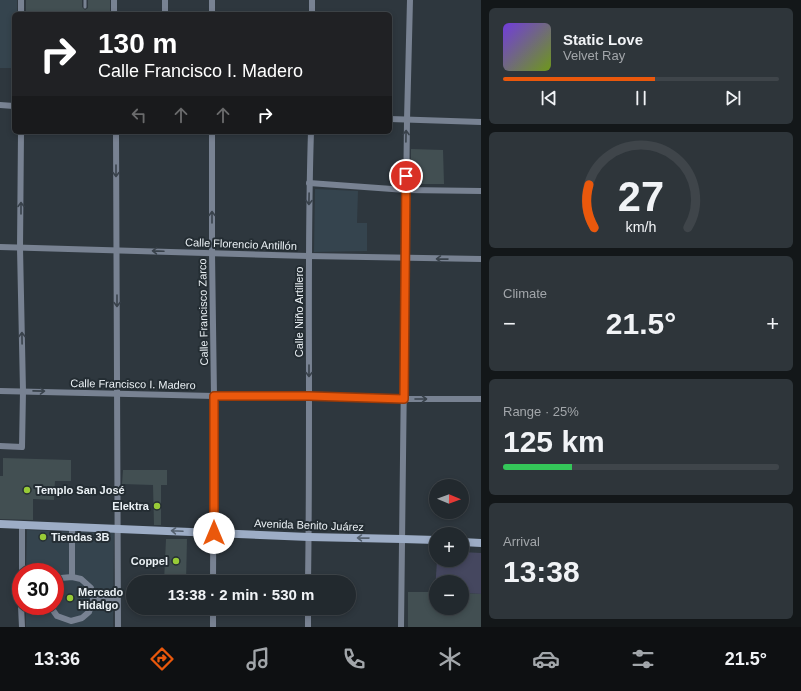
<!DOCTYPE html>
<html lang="en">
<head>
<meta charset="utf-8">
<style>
  body { margin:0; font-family:Helvetica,sans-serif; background:#2e353a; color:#f1f3f6; height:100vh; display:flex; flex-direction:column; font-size:15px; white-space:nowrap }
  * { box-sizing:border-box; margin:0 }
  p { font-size:13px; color:#a2a6aa }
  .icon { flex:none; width:22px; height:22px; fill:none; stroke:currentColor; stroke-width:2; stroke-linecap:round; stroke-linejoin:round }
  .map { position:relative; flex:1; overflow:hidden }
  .panel { display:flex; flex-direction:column; gap:8px; padding:8px; background:#131719; width:320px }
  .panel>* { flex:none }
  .banner { position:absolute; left:12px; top:12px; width:380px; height:122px; border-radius:6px; box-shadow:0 2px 6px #0003,0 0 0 1px #3f454a; background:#202124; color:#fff; overflow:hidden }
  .needle { width:26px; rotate:91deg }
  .controls { position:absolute; left:429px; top:479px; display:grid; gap:8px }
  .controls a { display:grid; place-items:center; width:40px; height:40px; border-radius:50%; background:#22292e; box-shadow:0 2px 6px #0003,0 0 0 1px #3f454a; font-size:20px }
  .speed { position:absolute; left:12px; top:563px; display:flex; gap:8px; font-size:20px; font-weight:700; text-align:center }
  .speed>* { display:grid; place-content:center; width:52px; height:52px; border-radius:50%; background:#22292e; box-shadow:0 2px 6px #0003,0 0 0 1px #3f454a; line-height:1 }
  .speed .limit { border:6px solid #d22; background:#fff; color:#111 }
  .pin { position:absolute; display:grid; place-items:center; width:34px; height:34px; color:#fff; margin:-17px; border:2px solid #fff; border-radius:50%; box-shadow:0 1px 4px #0007 }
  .me { position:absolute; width:44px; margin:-22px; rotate:0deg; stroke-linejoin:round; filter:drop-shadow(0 0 3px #0008) }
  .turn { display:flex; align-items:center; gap:14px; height:84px; padding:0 20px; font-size:18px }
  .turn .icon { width:52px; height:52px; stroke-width:2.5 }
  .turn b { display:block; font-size:28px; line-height:34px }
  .lanes { display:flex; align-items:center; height:38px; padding:0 20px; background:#0003; justify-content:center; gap:20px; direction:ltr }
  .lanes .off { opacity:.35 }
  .big { font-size:30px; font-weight:600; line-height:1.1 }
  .panel .tile { flex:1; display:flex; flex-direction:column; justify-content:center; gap:6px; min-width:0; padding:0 14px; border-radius:6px; background:#2e353a }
  .panel .dial { align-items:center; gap:0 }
  .dial svg { height:104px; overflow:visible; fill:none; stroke:#3f454a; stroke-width:7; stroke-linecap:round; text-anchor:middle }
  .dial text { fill:#f1f3f6; stroke:none }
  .song { display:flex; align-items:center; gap:12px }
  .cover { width:48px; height:48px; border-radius:6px; background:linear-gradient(135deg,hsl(260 70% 55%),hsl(80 70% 35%)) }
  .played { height:4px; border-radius:2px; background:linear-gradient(90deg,#ea580c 55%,#3f454a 55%) }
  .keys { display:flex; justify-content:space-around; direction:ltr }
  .heat { display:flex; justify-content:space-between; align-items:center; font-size:22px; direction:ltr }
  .charge { height:6px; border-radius:3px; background:linear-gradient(90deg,#34c759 25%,#3f454a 0) }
  .trip { position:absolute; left:126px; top:575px; width:230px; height:40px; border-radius:20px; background:#22292e; box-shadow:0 2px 6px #0003,0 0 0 1px #3f454a; font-weight:600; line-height:40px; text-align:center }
  .tabs { display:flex; height:64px; justify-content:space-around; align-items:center; background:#0e1012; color:#a2a6aa }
  .tabs .icon { width:28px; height:28px }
  .tabs .selected { color:#ea580c }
  .tabs b { font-size:18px; color:#f1f3f6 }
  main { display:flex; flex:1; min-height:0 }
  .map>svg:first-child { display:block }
  .built { fill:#35444e }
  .green { fill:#45475f }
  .building { fill:#424f52 }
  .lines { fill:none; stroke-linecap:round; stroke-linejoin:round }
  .lane { stroke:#788292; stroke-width:3 }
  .street { stroke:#788292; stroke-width:6 }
  .secondary { stroke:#9dadc6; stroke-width:8 }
  .oneway { stroke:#39424b }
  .oneway2 { stroke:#54606e }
  .route-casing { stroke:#983908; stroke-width:10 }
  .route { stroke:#ea580c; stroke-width:7 }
  .poi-dot { fill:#98cb37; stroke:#242d33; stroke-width:1.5 }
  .labels { text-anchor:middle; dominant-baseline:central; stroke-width:4; stroke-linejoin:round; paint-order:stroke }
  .street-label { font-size:11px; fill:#ebf1f5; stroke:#242d33 }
  .poi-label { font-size:11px; font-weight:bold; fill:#ebf1f5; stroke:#242d33; text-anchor:start }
</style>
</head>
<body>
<main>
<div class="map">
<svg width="481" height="627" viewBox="0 0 481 627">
  <rect width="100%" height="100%" fill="#2e373e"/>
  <g class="built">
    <path d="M0,0H17V14H14V68H0Z"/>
    <path d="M315,189L358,191L357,223H367V251L314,252Z"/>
    <path d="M27,530L114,533L113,627H26V606H55V572H26Z"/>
  </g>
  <path class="green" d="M462,552L481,553V594L462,593V582H436L435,592L437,560H462Z"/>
  <g class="building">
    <path d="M26,0H82V7L85,10L88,8V0H110V14H26Z"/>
    <path d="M411,149L443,150L444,184H411Z"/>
    <path d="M3,458L71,460V481H55L54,500L33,499V520L0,519V476H3Z"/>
    <path d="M123,470H167V485H161V525H154L153,485L122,484Z"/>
    <path d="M166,539H187L186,582H164Z"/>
    <path d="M408,592H436V608H462V593L481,594V627H408Z"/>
  </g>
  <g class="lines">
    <path class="lane" d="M85,0V7"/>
    <g class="street">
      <path d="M114,0V14"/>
      <path d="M212,0V14"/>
      <path d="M21,14V0"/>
      <path d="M165,14V0"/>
      <path d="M312,14V0"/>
      <path d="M0,105L14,106"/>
      <path d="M390,119L481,122"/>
      <path d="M116,132L118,627"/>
      <path d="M212,132V253L214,396L213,582"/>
      <path d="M309,183L406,190L481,191"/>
      <path d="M0,247L308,256L481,259"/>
      <path d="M0,391L214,396H309L404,399H481"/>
      <path d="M0,446L22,447L23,391L20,248L21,132"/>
      <path d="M72,527V577"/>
      <path d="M22,572V525"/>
      <path d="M308,582C309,520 309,457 309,395C309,307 308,220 311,132"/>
      <path d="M93,599L117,600"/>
      <path d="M21,606L22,627"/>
      <path d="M50,606L57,616L71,621L82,618L89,612L93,599L91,588L81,579L72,577L61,578L55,584"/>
      <path d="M213,627V608"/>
      <path d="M308,627V608"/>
      <path d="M401,627L407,120L410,0"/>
    </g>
    <g class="secondary">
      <path d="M0,524L309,537L402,539L436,540"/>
      <path d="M462,542L481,543"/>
    </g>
  </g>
  <defs><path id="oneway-shaft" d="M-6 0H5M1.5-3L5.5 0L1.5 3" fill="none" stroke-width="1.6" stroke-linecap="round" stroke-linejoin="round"/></defs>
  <g class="oneway">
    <use href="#oneway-shaft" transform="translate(406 136) rotate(-89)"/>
    <use href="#oneway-shaft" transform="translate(116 171) rotate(90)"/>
    <use href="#oneway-shaft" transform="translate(309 199) rotate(91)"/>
    <use href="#oneway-shaft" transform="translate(21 208) rotate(-90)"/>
    <use href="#oneway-shaft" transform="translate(212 217) rotate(-90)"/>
    <use href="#oneway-shaft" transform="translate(158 251) rotate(-178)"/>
    <use href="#oneway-shaft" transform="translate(442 259) rotate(-179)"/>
    <use href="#oneway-shaft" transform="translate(117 301) rotate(90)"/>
    <use href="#oneway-shaft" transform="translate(22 338) rotate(-91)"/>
    <use href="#oneway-shaft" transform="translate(309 371) rotate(90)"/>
    <use href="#oneway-shaft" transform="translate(39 391) rotate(1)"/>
    <use href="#oneway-shaft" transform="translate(421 399)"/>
  </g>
  <g class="oneway2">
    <use href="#oneway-shaft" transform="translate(177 531) rotate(-177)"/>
    <use href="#oneway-shaft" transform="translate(363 538) rotate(-179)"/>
  </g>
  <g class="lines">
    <g class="route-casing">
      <path id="route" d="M214,533V396H309L404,399L406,176"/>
    </g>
    <use href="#route" class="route"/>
  </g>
  <g class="poi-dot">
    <circle cx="27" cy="490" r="4"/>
    <circle cx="157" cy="506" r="4"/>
    <circle cx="43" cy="537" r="4"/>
    <circle cx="176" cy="561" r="4"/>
    <circle cx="70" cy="598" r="4"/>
  </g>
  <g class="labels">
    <g class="street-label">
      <text transform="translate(241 244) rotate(2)">Calle Florencio Antillón</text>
      <text transform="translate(203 312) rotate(-91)">Calle Francisco Zarco</text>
      <text transform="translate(299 312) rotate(-90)">Calle Niño Artillero</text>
      <text transform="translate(133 384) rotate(1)">Calle Francisco I. Madero</text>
      <text transform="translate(309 525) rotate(2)">Avenida Benito Juárez</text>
    </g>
    <g class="poi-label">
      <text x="35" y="490">Templo San José</text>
      <text x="149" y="506" text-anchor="end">Elektra</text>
      <text x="51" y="537">Tiendas 3B</text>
      <text x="168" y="561" text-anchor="end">Coppel</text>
      <text x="78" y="592">Mercado<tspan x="78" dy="13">Hidalgo</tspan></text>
    </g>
  </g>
</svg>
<div class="controls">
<a><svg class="needle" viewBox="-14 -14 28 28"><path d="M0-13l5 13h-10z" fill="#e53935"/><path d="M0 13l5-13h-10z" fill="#a2a6aa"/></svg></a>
<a>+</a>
<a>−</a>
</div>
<div class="speed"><div class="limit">30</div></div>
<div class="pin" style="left:406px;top:176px;background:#d93025"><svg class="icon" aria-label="arrive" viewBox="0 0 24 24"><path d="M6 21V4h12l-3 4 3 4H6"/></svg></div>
<svg class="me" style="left:214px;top:533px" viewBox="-20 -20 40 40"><circle r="19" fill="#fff"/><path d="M0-13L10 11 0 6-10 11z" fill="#ea580c"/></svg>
<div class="trip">13:38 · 2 min · 530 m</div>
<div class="banner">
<div class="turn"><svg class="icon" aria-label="right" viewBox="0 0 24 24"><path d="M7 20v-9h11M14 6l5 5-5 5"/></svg><div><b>130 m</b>Calle Francisco I. Madero</div></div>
<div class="lanes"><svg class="icon off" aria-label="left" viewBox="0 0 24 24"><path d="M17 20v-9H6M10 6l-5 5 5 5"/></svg><svg class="icon off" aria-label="ahead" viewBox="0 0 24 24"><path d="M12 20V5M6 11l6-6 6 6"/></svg><svg class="icon off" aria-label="ahead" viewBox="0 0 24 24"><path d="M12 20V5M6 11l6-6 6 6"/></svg><svg class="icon" aria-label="right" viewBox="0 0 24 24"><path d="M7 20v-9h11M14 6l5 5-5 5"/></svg></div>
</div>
</div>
<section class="panel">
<div class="tile">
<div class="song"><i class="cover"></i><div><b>Static Love</b><p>Velvet Ray</p></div></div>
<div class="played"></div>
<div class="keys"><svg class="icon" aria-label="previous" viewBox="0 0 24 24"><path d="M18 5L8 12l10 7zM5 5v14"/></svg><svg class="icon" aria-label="pause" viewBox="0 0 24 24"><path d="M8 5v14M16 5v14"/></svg><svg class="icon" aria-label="next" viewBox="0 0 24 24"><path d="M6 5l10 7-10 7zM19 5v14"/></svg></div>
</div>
<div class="tile dial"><svg viewBox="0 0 100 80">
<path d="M14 69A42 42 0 1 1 86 69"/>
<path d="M14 69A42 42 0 0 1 10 36" stroke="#ea580c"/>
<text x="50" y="56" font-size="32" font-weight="700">27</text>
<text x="50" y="72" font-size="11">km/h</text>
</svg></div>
<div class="tile"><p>Climate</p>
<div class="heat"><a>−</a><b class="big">21.5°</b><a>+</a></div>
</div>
<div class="tile"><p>Range · 25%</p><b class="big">125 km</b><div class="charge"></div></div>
<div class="tile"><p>Arrival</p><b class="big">13:38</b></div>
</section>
</main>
<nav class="tabs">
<b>13:36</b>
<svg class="icon selected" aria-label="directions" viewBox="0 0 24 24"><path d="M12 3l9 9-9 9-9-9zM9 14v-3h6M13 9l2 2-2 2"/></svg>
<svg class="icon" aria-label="music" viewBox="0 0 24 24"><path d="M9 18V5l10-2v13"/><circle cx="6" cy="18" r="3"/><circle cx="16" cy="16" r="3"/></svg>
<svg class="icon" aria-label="phone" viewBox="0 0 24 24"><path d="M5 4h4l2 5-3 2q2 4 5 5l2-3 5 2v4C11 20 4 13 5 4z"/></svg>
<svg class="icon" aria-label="climate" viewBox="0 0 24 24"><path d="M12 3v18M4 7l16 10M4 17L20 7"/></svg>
<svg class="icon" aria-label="car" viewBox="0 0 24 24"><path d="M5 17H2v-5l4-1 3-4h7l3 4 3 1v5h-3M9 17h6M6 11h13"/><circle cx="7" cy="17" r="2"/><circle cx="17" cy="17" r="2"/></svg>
<svg class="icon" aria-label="filters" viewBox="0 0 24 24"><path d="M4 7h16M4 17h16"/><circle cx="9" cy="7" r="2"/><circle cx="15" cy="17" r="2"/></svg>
<b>21.5°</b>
</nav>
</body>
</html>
